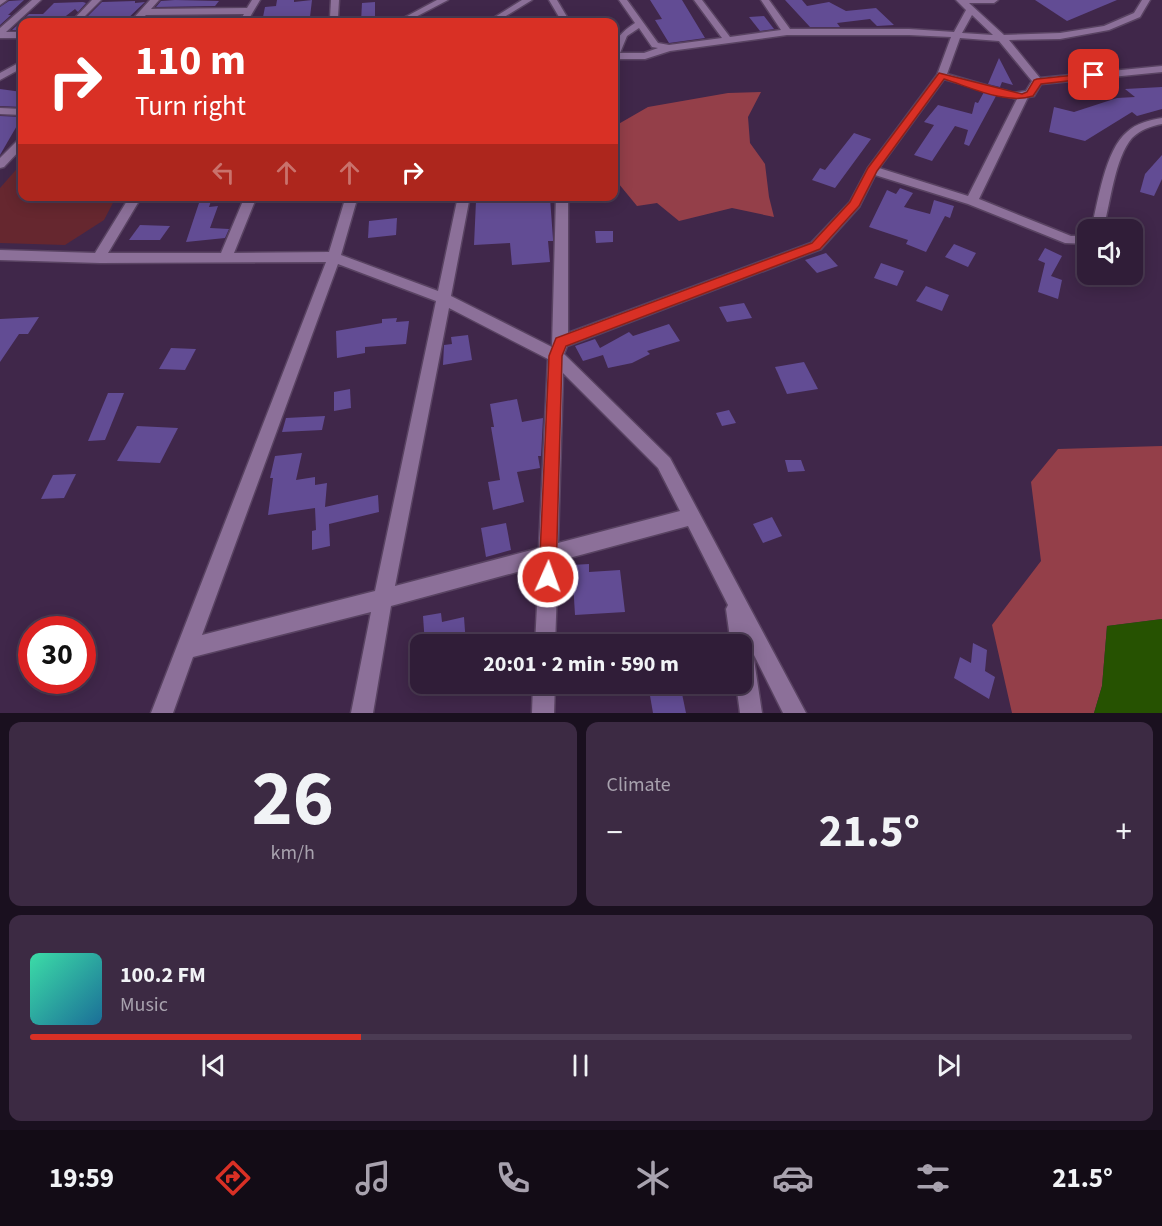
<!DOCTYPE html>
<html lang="en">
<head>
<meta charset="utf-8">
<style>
  body { margin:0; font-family:"Source Sans 3",sans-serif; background:#3c2a43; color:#f1f3f6; height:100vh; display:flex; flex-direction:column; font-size:22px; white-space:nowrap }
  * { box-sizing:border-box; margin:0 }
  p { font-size:20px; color:#a8a2ae }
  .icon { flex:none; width:33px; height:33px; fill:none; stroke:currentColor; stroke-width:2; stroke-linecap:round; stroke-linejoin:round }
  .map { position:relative; height:713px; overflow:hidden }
  .details { display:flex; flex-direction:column; gap:9px; padding:9px; background:#1a101f; flex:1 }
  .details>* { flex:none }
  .hud { position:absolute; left:18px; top:18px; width:600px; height:183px; border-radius:12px; box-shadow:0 3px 15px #0003,0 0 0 2px #4b3b53; background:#d93025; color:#fff; overflow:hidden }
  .buttons { position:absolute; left:1077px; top:219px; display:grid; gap:12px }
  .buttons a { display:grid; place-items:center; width:66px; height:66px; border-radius:12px; background:#301d38; box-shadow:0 3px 15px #0003,0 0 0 2px #4b3b53; font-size:30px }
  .speed { position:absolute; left:18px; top:616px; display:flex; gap:12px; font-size:30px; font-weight:700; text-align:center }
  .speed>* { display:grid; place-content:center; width:78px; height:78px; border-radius:50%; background:#301d38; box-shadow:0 3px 15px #0003,0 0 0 2px #4b3b53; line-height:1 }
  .speed .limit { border:9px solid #d22; background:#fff; color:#111 }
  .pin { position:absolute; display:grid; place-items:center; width:51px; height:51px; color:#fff; margin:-26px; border-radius:12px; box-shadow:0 3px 9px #0006 }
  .me { position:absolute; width:66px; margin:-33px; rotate:2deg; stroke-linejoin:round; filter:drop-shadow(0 0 4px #0008) }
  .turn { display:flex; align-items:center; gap:21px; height:126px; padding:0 18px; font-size:27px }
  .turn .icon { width:78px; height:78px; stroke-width:2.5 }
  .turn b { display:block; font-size:42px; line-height:51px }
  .lanes { display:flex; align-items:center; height:57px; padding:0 18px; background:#0003; justify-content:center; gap:30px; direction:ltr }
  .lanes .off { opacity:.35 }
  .big { font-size:45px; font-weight:700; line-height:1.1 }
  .details .tile { flex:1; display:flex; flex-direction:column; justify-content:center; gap:9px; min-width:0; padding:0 21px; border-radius:12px; background:#3c2a43 }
  .details .dial { align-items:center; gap:0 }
  .dial b { font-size:78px; line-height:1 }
  .song { display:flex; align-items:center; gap:18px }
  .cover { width:72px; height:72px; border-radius:9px; background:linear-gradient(135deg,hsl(160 70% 55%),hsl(200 70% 35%)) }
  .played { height:6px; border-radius:3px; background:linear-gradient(90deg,#d93025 30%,#4b3b53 30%) }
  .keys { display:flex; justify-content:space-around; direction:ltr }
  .heat { display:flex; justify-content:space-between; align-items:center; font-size:33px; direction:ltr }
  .details .tiles { flex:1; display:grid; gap:9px; grid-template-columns:1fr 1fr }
  .tile:last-child { grid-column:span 2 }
  .trip { position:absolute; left:410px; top:634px; width:342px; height:60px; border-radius:12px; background:#301d38; box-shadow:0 3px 15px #0003,0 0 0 2px #4b3b53; font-weight:700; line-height:60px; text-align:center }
  .tab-bar { display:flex; height:96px; justify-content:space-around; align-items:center; background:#130c16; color:#a8a2ae }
  .tab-bar .icon { width:42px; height:42px }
  .tab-bar .active { color:#d93025 }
  .tab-bar b { font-size:27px; color:#f1f3f6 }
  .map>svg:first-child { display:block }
  .green { fill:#66272f }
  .forest { fill:#943f49 }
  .water { fill:#265201 }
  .building { fill:#624c94 }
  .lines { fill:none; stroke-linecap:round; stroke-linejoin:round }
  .street-casing { stroke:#594362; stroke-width:3 }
  .street { fill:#8c7099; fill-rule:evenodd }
  .route { fill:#d93025; stroke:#8d1f18; stroke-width:1.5 }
</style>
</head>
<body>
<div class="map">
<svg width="1162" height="713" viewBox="0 0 1162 713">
  <rect width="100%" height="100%" fill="#40274a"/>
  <path class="green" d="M22,163V196L116,197L104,220L65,245L0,243V188Z"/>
  <g class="forest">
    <path d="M761,92L748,117L750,143L765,164L769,197L774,217L732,208L679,221L657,203L637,206L614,178L615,126L648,107L728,93Z"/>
    <path d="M1162,446V619L1107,626L1102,686L1094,713H1012L992,625L1041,561L1031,482L1058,449Z"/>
  </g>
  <path class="water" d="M1162,619V713H1094L1102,686L1107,626Z"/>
  <g class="building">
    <path d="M24,0L8,15H11L0,25V7L9,1Z"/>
    <path d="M277,0H294V2L312,0L310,17L283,19L281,22H262L265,7L276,6Z"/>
    <path d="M650,0H682L705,38L669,43L655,20L662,19Z"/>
    <path d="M785,0H802L807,6L829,2L846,11L876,8L894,25L877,26L870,19L837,23L840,27H810Z"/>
    <path d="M1035,0H1117L1067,21Z"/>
    <path d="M161,1L175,0L219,1L215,6L156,7Z"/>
    <path d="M83,2L86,3L78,12L75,9L58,22H22V30H12L29,14H43L54,3Z"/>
    <path d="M102,2L135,1V3L145,2L124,22H87L84,20Z"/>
    <path d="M375,2V22H361L362,3Z"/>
    <path d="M764,16L774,29L760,31L749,17Z"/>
    <path d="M999,58L1013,85L1002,82L1000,87L988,84Z"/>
    <path d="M1162,87V109L1137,116L1132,112L1085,141L1049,132L1054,107L1074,112L1117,98L1135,97L1125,89Z"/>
    <path d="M0,89L22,92V107L0,106Z"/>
    <path d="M984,92L996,96L969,146L964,144L968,130L955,126L932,161L914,155L934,125L924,122L938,105L972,114L975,102L978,103Z"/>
    <path d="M0,116L22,117L0,155Z"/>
    <path d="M854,133L871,139L835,188L812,180L820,168L825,170Z"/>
    <path d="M1162,155V179L1154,196L1140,192L1145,174Z"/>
    <path d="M900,188L913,193L904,207L930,214L934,200L954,206L950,218L945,216L926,252L906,244L908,240L869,227L887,190L896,194Z"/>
    <path d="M212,198L209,207L218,206L210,228L229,229L225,238L186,242L200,200Z"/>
    <path d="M550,198L553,239V241H548L550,262L512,265L510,243L474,245L476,201Z"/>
    <path d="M397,218L396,235L368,238L369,221Z"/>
    <path d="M140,225L170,226L160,240H129Z"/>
    <path d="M595,231H613V242L596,243Z"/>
    <path d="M954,244L976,253L968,267L945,257Z"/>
    <path d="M1045,248L1062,256L1051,276L1062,280L1058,299L1038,292L1045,263L1038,260Z"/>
    <path d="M826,253L838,266L817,273L805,260Z"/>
    <path d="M881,263L904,271L897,286L874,278Z"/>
    <path d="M926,286L949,295L942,311L916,301Z"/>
    <path d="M744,303L752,318L727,322L719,307Z"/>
    <path d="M39,317L28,334H19L0,362V319Z"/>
    <path d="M397,318L396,322L409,321L406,344L365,347V353L337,358L336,331L382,323V319Z"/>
    <path d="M669,324L680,341L647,351L650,354L632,363L608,368L603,355L583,361L575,346L595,339L600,348L629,332L633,336Z"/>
    <path d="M468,335L472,360L443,365L444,345L452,344L451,337Z"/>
    <path d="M171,348L196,349L185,370L159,369Z"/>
    <path d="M804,362L818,389L787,394L775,367Z"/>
    <path d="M350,389L351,408L334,411V392Z"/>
    <path d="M108,393H124L105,440L88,441Z"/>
    <path d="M517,399L522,422L543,418L541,456H538L540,468L517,472L524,502L493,510L488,482L500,480L491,427H494L490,404Z"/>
    <path d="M729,410L736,423L722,426L716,413Z"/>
    <path d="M325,416L322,430L282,432L286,418Z"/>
    <path d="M137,426L178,428L160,463L117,461Z"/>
    <path d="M302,453L296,480L315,477V485L327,483L325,507L378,495L379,512L329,524L330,546L312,550V531L316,530L315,508L268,515L273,478H270L275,456Z"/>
    <path d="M785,460H801L805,471L788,472Z"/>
    <path d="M76,474L64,498L41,499L53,475Z"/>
    <path d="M772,517L782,536L763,543L753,524Z"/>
    <path d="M506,523L511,550L486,557L481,528Z"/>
    <path d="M589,564V572L620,570L625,612L575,615L572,565Z"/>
    <path d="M441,613L442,622L464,617L466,645H447V641L425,645L423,616Z"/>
    <path d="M973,643L987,650L985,671L995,677L989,699L954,678L960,657L971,663Z"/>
    <path d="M648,684H680L686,713H653Z"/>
  </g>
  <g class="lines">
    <g class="street-casing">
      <g id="street">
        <path d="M0,0H7L0,5Z"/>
        <path d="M32,0H41L6,32H22V38H0V28Z"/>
        <path d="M92,0H101L79,22H71Z"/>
        <path d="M150,0H159L151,9L247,8L252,0H260L247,22H239L244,14L146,15L138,22H130Z"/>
        <path d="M331,0H339L338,17L342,22H334L330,18Z"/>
        <path d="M437,0H448L406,22H396Z"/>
        <path d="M522,0H532L496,22H487Z"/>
        <path d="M549,0H557L570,22H562Z"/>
        <path d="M619,0H627L658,43L669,45L722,38L694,0H702L730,37L781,30L761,0H769L790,29H909L954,32L966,10L956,0H998L994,3H969L1004,35L1060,33L1104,26L1134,13L1142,0H1150L1140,17L1109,30L1060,39L1009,40L1040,78L1162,66V72L1041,84L1034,96L1028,97L979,199L1071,236H1088V244L1065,243L968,204L875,175L859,207L821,249L567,346L564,354L670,458L806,713H783L753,653L762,713H740L736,684H741V645H731L726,609L728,605L688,526L558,561L555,645H535L539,566L391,606L373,713H351L371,612L193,657L173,713H151L326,262L100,263L0,260V250L95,253L130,196H142L108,253H221L245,196H257L234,253L329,252L346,196H358L341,255L438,291L458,196H470L451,296L552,347L556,196H568V333L811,243L850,202L868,168L937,75L951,37L909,35H787L670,51L645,59H614C612,41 620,33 635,23ZM972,15L993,35L962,33ZM639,28L652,47L658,48L644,53H620L627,36ZM960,38L999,41L1032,81L1026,91L1013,93L947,74ZM944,79L1017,99L968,196L879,168ZM338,264L436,301L375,591L202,635ZM449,308L548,359L539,548L395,586ZM563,373L658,468L680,511L558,543Z"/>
        <path d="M22,61V68L0,80V73Z"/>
        <path d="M0,108L22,109V115L0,114Z"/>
        <path d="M1162,118V124C1151,126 1140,130 1132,138C1115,157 1110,205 1103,230H1091C1098,202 1105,150 1127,132C1136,123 1150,120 1162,118Z"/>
        <path d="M22,139V148L4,167L0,168V158L18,140Z"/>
        <path d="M533,684H555L554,713H532Z"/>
      </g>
    </g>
    <use href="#street" class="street"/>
  </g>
  <path class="route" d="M939,73L1022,94L1027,92L1034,80L1037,79L1094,73L1098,75L1094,78L1041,84L1033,96C1006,105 970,87 944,79L877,171L859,206L820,249L566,346L562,356L556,577L554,583L548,585L542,583L539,577L549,356L556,338L812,243L850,202L868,168Z"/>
</svg>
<div class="buttons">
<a><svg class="icon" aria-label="sound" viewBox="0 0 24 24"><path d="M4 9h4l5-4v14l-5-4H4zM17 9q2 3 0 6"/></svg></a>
</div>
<div class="speed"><div class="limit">30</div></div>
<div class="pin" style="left:1094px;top:75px;background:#d93025"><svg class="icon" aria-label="arrive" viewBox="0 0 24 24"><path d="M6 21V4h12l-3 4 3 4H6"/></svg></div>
<svg class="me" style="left:548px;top:577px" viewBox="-20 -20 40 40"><circle r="17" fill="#d93025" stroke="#fff" stroke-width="3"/><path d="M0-11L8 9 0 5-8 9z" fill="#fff"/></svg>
<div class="trip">20:01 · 2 min · 590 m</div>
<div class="hud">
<div class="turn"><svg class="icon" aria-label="right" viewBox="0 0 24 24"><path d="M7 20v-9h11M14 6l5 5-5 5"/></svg><div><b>110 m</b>Turn right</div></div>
<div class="lanes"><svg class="icon off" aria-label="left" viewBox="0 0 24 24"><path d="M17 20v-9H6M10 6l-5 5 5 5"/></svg><svg class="icon off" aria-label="ahead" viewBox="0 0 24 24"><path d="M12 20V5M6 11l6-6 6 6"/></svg><svg class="icon off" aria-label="ahead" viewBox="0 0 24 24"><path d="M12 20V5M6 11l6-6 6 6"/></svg><svg class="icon" aria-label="right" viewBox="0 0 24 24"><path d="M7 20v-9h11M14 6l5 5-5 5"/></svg></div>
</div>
</div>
<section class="details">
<div class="tiles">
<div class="tile dial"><b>26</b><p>km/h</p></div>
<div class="tile"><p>Climate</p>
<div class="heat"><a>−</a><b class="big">21.5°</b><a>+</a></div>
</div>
<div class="tile">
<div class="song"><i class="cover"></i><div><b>100.2 FM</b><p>Music</p></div></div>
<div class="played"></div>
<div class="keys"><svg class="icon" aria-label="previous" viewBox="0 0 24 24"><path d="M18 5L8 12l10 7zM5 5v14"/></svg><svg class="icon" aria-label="pause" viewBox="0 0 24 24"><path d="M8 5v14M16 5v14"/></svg><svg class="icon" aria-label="next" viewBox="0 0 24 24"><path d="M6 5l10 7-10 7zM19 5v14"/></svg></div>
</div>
</div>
</section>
<nav class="tab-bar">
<b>19:59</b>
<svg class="icon active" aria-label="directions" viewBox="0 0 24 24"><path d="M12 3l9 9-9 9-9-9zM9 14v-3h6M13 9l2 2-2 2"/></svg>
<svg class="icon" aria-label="music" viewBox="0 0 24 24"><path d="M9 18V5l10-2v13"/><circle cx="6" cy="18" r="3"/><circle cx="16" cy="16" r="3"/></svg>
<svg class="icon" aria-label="phone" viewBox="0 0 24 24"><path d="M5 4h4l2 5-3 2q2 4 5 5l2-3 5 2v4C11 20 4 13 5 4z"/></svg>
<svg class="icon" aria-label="climate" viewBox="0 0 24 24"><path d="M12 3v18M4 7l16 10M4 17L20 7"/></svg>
<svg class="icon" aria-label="car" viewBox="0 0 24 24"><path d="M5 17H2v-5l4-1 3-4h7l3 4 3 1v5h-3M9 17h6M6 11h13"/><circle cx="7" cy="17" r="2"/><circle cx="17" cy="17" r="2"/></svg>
<svg class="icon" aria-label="filters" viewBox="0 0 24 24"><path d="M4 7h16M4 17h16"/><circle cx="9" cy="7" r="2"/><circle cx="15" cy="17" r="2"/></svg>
<b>21.5°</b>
</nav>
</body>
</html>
